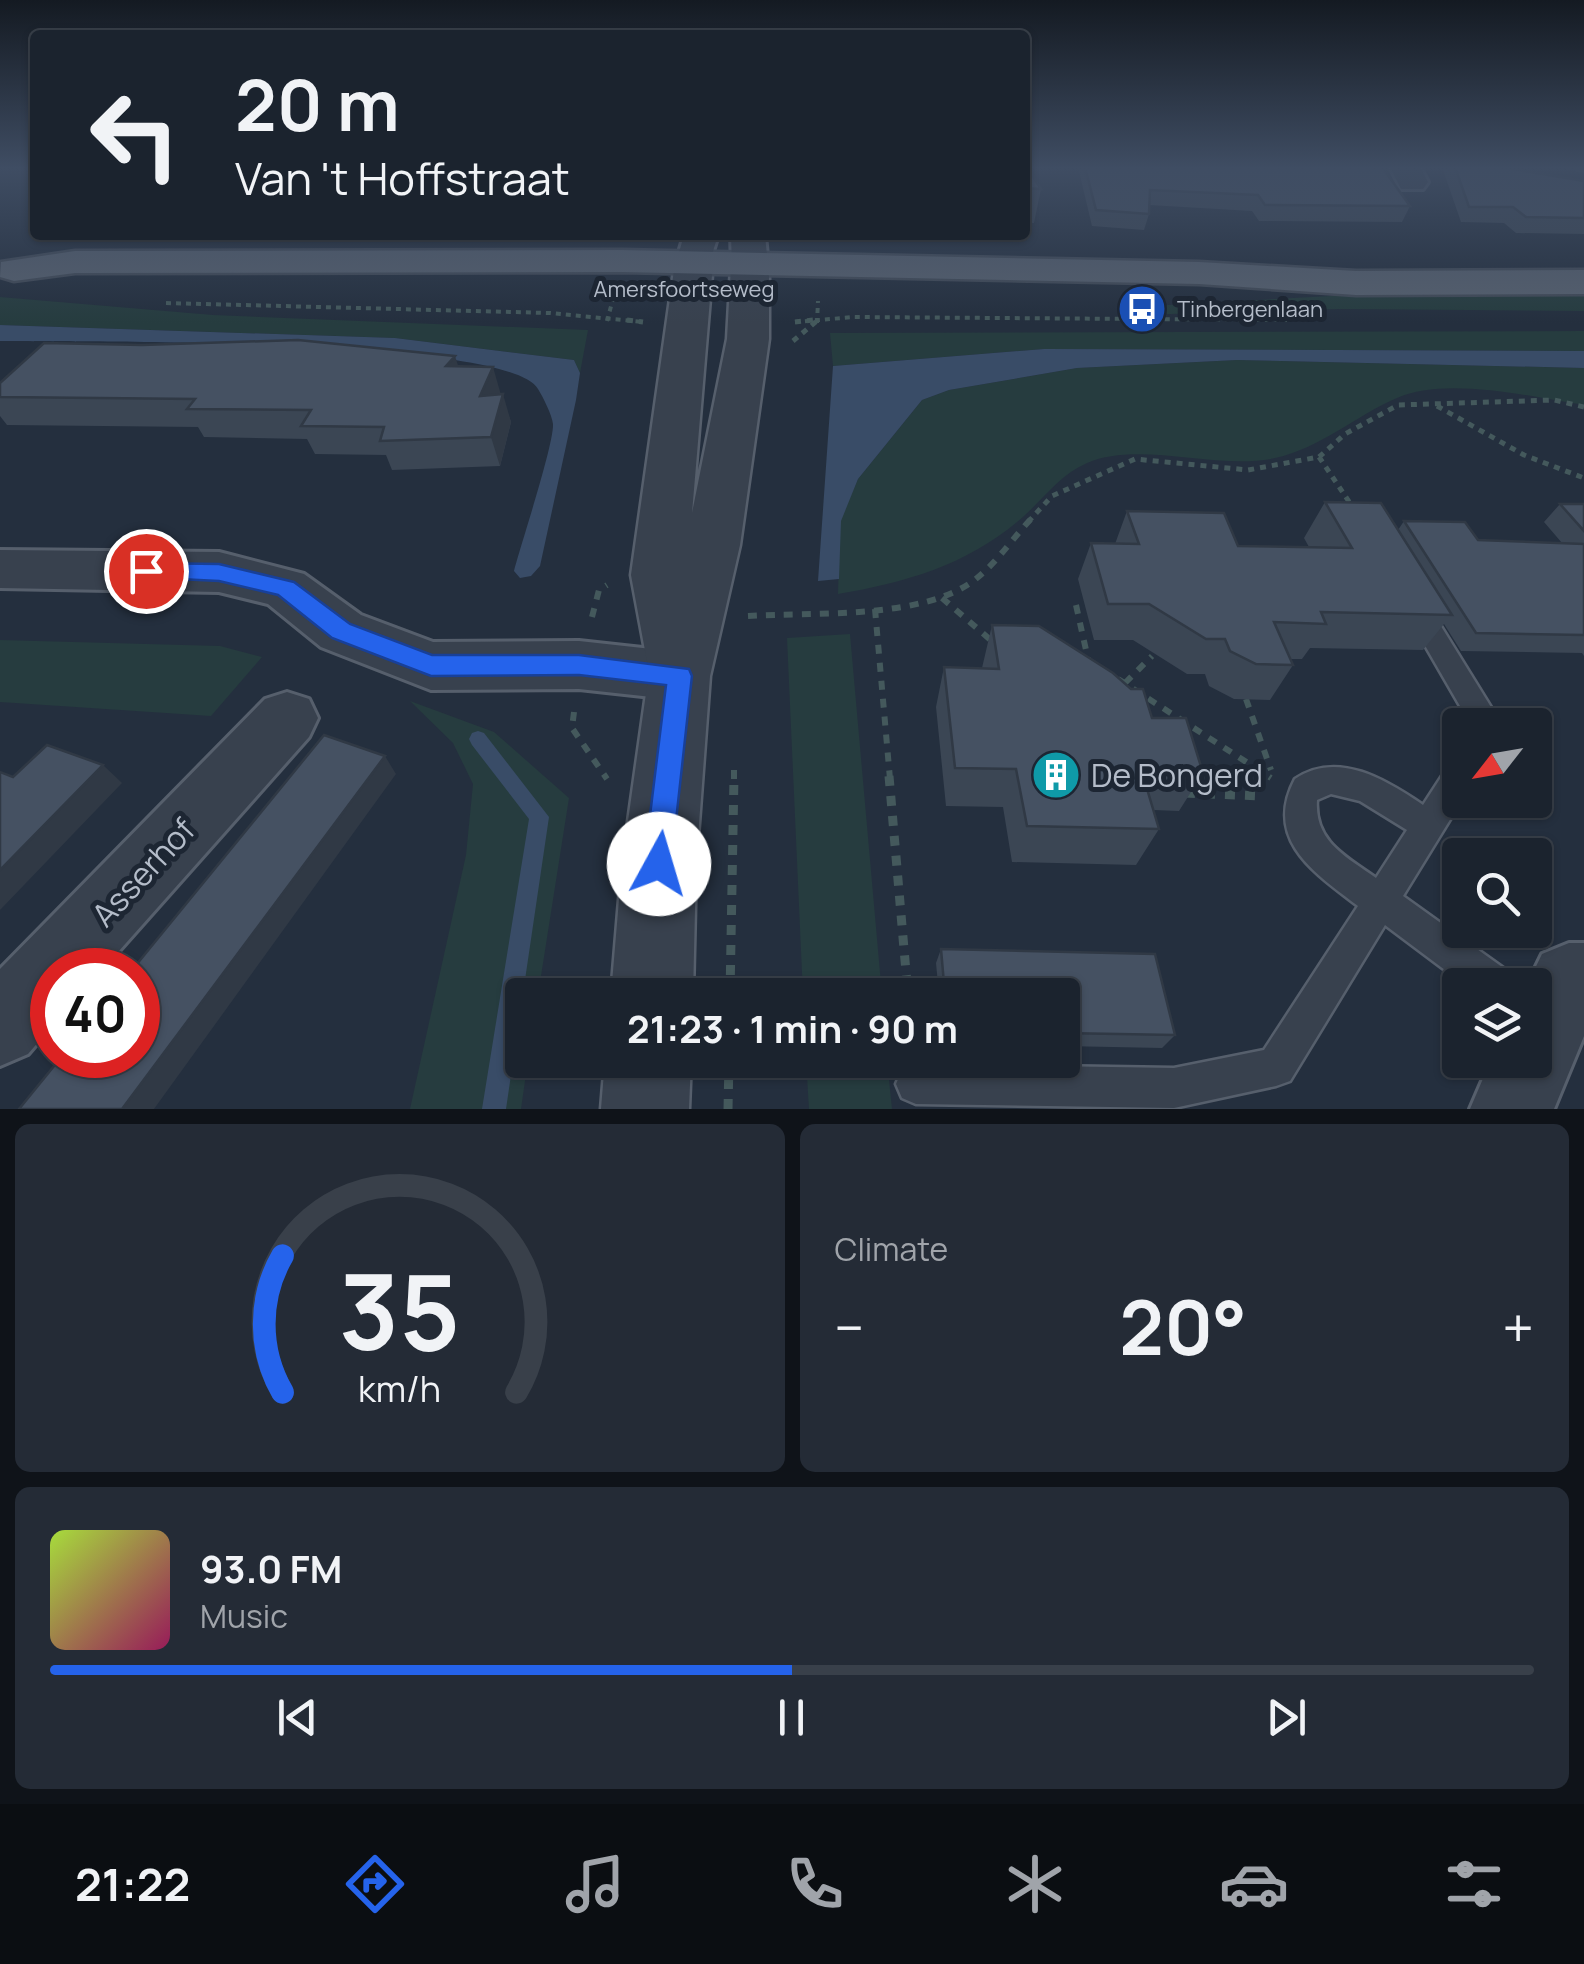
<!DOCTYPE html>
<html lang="en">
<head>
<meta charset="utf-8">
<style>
  body { margin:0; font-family:Manrope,sans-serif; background:#242b36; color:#f1f3f6; height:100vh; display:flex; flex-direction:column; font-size:38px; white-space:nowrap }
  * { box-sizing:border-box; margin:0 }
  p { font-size:32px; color:#a0a4aa }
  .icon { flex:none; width:55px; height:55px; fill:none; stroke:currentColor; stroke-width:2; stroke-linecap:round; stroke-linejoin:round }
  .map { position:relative; height:1109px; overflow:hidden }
  .sheet { display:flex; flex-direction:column; gap:15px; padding:15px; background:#0f1319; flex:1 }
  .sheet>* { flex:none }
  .banner { position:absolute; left:30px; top:30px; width:1000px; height:210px; border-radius:10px; box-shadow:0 2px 8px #0004,0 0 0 2px #39404a; background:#1b232e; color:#f1f3f6; overflow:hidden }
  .needle { width:65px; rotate:239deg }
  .tools { position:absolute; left:1442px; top:708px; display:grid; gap:20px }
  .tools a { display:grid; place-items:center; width:110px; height:110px; border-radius:10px; background:#1b232e; box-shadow:0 2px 8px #0004,0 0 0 2px #39404a; font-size:50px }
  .speed { position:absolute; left:30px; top:948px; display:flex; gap:20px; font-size:50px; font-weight:700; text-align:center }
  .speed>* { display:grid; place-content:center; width:130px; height:130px; border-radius:50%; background:#1b232e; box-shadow:0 2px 8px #0004,0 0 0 2px #39404a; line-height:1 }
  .speed .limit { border:15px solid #d22; background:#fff; color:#111 }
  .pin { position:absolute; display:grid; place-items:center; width:85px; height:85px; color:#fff; margin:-42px; border:5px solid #fff; border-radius:50%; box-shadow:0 2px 10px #0007 }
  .me { position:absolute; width:110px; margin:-55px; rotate:6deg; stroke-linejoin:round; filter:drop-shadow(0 0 8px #0008) }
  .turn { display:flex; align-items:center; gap:35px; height:210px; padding:0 40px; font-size:45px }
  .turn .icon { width:130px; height:130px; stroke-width:2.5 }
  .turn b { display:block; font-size:70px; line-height:85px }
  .big { font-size:75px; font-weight:700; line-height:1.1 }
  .sheet .widget { flex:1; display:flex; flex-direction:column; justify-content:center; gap:15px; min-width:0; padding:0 35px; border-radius:15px; background:#242b36 }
  .sheet .dial { align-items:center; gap:0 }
  .dial svg { height:260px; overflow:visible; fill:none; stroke:#39404a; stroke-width:7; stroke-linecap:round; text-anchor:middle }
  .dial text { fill:#f1f3f6; stroke:none }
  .song { display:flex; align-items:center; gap:30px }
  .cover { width:120px; height:120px; border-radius:15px; background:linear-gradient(135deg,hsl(80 70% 55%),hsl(330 70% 35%)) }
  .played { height:10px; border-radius:5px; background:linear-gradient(90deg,#2563eb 50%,#39404a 50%) }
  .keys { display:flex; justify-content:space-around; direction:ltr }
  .heat { display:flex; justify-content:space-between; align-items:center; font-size:55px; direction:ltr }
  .sheet .tiles { flex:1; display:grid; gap:15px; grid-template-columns:1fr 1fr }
  .widget:last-child { grid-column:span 2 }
  .trip { position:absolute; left:505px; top:978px; width:575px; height:100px; border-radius:10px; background:#1b232e; box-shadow:0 2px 8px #0004,0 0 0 2px #39404a; font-weight:700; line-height:100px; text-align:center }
  .dock { display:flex; height:160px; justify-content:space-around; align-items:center; background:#0b0e12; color:#a0a4aa }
  .dock .icon { width:70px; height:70px }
  .dock .current { color:#2563eb }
  .dock b { font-size:45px; color:#f1f3f6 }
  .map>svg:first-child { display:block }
  .green { fill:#263c3f }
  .water { fill:#394c67 }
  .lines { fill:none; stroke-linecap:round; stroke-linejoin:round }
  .stream { fill:#394c67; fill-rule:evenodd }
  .service-casing { stroke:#565f6c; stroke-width:5 }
  .minor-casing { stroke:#565f6c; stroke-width:6 }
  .tertiary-casing { stroke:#565f6c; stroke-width:5 }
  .primary-casing { stroke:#414a57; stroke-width:5 }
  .path-far3 { stroke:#44595c; stroke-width:4; stroke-dasharray:5 5; stroke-linecap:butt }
  .path-far2 { stroke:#44595c; stroke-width:5; stroke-dasharray:6 6; stroke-linecap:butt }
  .path-far1 { stroke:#44595c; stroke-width:6; stroke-dasharray:9 9; stroke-linecap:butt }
  .path { stroke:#44595c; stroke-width:9; stroke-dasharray:10 10; stroke-linecap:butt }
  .service { fill:#38414e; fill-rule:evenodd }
  .minor { fill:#38414e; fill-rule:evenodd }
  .tertiary { fill:#38414e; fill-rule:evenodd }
  .primary { fill:#56606e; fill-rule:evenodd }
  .wall { fill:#3b4654 }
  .shaded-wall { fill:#303945 }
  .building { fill:#455162; stroke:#303945; stroke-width:2.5 }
  .route { fill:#2563eb; stroke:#184099; stroke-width:2.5 }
  .labels { text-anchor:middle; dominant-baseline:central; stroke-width:10; stroke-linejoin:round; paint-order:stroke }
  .far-street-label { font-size:22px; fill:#b4bcc9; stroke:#1d2633 }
  .far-poi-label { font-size:22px; fill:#b4bcc9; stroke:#1d2633; text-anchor:start }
  .near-poi-label { font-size:32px; fill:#b4bcc9; stroke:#1d2633; text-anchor:start }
  .near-street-label { font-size:32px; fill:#b4bcc9; stroke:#1d2633 }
</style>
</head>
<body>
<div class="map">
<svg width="1584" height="1109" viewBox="0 0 1584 1109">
  <rect width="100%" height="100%" fill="#242f3e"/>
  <g class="green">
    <path d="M1584,291V311L1340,309L1138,315L1132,307L1330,296Z"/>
    <path d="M0,297L213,315L588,330L580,373L574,360L395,338L0,325Z"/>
    <path d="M1584,331V351L1044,349L833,366L830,333Z"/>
    <path d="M1237,360L1584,368V405C1532,397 1446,376 1397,398C1355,416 1321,448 1275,458C1217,471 1140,440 1087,463C1061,474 1045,497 1024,516C970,564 908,582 838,594L840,521L858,479L922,400L949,390L1077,368Z"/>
    <path d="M850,634L882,995H803L787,638Z"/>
    <path d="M0,640L220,646L262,657L211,716L0,702Z"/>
    <path d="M410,701L494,732L569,798L538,995H522V1060H528L521,1109H410L466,855L473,784L453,743Z"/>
    <path d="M806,1060H887L892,1109H809Z"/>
  </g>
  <g class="water">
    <path d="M0,325L395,338L574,360L580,373L576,400L540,566L531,576L520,578L514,571C521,544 554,444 553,424C552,415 543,397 538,389C508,337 76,342 0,341Z"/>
    <path d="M1044,349L1584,351V368L1237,360L1077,368L949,390L922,400L858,479L841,521L839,579L818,581L833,366Z"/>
  </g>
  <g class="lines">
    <path class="stream" d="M478,731L484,733L549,817L506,1109H482L529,819L472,745L469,739L472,733Z"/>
    <g class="service-casing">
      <g id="service">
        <path d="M1417,599L1426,602L1502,725H1471L1404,609L1408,602Z"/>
        <path d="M1460,761L1462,800L1403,896L1509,972L1514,985H1465L1385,925L1290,1081L1276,1086L1174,1108L916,1104L902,1098L896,1084L902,1070L916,1064L1174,1068L1264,1050L1358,906C1315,873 1263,840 1295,779C1338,750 1386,780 1423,805L1449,765ZM1331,794L1360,801L1407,830L1376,878C1347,857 1314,842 1317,800Z"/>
      </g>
    </g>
    <g class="minor-casing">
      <g id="minor">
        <path d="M1390,167H1420L1428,182L1423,189H1401Z"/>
        <path d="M684,235H718L707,271H681L676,263Z"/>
        <path d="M731,235H765L768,266L763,274H737L732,266Z"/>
        <path d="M0,550L219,552L304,574L361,615L433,642L579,641L679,652L700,659L709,676L700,693L679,700L579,689L431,690L321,647L268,604L219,592L0,588Z"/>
        <path d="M287,692L309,699L318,718L309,737L102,970H52V1026L28,1054L0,1066V969L265,699Z"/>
        <path d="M1569,943H1584V1036L1554,1109H1470L1491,1060H1535V985H1527L1542,954Z"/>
      </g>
    </g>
    <g class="tertiary-casing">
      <g id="tertiary">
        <path d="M694,252L707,255L713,263L692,513L727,339L731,266L737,258H763L769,266V339L740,545L710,676L696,864L693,995H611L622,864L649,672L631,575L675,263L681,255Z"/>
        <path d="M605,1060H691L689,1109H601Z"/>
      </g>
    </g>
    <g class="primary-casing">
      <path id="primary" d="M622,250L1199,262L1356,271L1584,270V294L1356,295L1199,284L622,272L75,273L14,281L0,277L1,262L75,251Z"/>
    </g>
    <g class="path-far3">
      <path d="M166,303L550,313L643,322"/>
      <path d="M607,321L613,299"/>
      <path d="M795,322L854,317L1287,320"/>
      <path d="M817,323L818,301"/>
    </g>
    <g class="path-far2">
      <path d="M627,320L643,322"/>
      <path d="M795,322L813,320"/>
      <path d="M793,341L818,320"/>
      <path d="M1437,406L1524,455L1584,478"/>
      <path d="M1319,457L1352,506"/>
      <path d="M1028,522L1052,496L1135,459L1248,470L1319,457L1345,434L1398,405L1554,400L1584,407"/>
    </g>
    <g class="path-far1">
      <path d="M942,598L993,642"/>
      <path d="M1076,605L1088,659"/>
      <path d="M875,609L890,779"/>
      <path d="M748,616C813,612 926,620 977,578C997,562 1013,538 1031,519"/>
      <path d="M592,617L599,590L607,585"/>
      <path d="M1118,679L1271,778"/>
      <path d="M1125,683L1152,656"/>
      <path d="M1246,699L1271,770"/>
      <path d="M574,712L572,728L607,779"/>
      <path d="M734,779V761"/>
    </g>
    <g class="path">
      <path d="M889,776L908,995"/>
      <path d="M1185,793L1263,796"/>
      <path d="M730,995L734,776"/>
      <path d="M728,1109L729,1060"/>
    </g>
    <use href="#service" class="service"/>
    <use href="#minor" class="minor"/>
    <use href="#tertiary" class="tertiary"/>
    <use href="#primary" class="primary"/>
  </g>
  <g class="wall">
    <path d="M4,167H35V170Z"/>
    <path d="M1025,167L1041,189L1034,223H1025Z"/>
    <path d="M1078,167H1382L1410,206L1402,222L1259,221L1252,211L1149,205V214L1144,230L1092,226Z"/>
    <path d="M1442,167H1500L1584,181V234L1516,233L1504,223L1461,222Z"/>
    <path d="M1556,167H1584V173Z"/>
    <path d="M458,366L501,394L511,422L500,466L392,470L386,455L315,454L307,439L204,437L198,427L7,425L0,416V383Z"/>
    <path d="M1325,502L1398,530L1404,521L1478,540L1562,543L1544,522L1560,504H1584V656L1582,653L1461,651L1444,624L1423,650L1310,648L1302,659H1290L1293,665L1270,700L1234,699L1209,686L1205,674H1187L1133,640H1094L1078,579L1091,543L1115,544L1127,511L1238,546L1309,547L1304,538Z"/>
    <path d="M992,625L1152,718L1203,773L1179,811L1154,810L1159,829L1136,865L1012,862L1003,807L946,806L936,707L944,667L982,668Z"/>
    <path d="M941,949L1175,1035L1162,1048L1062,1046V995H939L936,963Z"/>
  </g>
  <g class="shaded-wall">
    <path d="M455,356L464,384L446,366Z"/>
    <path d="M493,367L501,395L480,396Z"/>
    <path d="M503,394L511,422L500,466L491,437Z"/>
    <path d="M385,756L396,774L154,1109H122Z"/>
    <path d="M103,765L122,783L0,910V870Z"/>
  </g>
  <g class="building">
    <path d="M1025,167H1027L1041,189L1025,188Z"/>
    <path d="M1085,167H1382L1410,206L1265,205L1258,195L1150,190L1149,214L1096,210Z"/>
    <path d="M1455,167H1500L1584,181V218L1526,217L1513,207H1469Z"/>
    <path d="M298,340L455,356L446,366L493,367L480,396L503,394L491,437L380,441L384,427L301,426L311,410L187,409L195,399L0,397V383L44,343L142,345Z"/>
    <path d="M1325,502L1381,503L1452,615L1321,612L1326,624L1274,622L1293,665L1256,664L1230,651L1225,639H1206L1149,604H1108L1091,543L1139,544L1127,511L1224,513L1238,546L1352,548Z"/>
    <path d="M1560,504H1584V531Z"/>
    <path d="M1404,521L1465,522L1478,540L1584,544V635L1476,633Z"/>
    <path d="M992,625L1039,626L1113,673L1131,689H1143L1152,718H1186L1203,773L1142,772L1159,829L1027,826L1016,769L955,768L944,667L999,669Z"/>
    <path d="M324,735L385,756L122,1109H19L63,1055H138V970H132Z"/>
    <path d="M47,745L103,765L0,870V772L13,777Z"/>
    <path d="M941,949L1155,954L1175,1035L1062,1033V995H945Z"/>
  </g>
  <linearGradient id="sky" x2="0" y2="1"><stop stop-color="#141a22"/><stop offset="0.52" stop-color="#3f4d63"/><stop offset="1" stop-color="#3f4d63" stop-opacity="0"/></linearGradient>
  <rect width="1584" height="323" fill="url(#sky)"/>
  <path class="route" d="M146,563L219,564L294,582L350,624L432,655H579L689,669L692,676L670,875L659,879L648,875L644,864L666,685L579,675L431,676L332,638L278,595L219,581L138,577V565Z"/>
  <defs>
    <g id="bus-disc" transform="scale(2.5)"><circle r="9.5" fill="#1a4fb4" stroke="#1d2633"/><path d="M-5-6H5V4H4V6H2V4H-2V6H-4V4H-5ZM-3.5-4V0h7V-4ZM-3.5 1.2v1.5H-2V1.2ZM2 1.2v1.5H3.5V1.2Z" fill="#fff"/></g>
    <g id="building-disc" transform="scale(2.5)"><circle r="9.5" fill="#0f9aa8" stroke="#1d2633"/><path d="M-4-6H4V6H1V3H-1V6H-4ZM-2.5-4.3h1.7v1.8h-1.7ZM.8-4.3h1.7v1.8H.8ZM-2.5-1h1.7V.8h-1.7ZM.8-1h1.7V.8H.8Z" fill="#fff"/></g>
  </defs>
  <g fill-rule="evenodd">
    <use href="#bus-disc" x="1142" y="309"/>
    <use href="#building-disc" x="1056" y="775"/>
  </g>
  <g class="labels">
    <g class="far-street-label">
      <text x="684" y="289">Amersfoortseweg</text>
    </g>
    <g class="far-poi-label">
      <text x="1177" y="309">Tinbergenlaan</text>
    </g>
    <g class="near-poi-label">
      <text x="1091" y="775">De Bongerd</text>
    </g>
    <g class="near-street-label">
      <text transform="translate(143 872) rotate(-47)">Asserhof</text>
    </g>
  </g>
</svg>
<div class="tools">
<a><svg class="needle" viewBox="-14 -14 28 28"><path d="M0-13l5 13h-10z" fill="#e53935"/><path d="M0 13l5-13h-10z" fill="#a0a4aa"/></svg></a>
<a><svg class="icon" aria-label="search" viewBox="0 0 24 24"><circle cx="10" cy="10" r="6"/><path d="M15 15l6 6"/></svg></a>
<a><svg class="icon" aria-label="layers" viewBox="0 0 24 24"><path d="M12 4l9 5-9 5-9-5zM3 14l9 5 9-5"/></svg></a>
</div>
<div class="speed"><div class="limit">40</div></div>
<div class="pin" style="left:146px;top:571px;background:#d93025"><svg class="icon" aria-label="arrive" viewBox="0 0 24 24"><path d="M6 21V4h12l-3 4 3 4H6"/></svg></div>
<svg class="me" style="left:659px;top:864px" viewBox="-20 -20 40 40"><circle r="19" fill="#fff"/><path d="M0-13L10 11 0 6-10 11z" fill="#2563eb"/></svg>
<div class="trip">21:23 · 1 min · 90 m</div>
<div class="banner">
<div class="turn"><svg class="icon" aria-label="left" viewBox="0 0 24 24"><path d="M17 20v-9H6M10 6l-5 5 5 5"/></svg><div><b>20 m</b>Van 't Hoffstraat</div></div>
</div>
</div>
<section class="sheet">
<div class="tiles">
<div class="widget dial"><svg viewBox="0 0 100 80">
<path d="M14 69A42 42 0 1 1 86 69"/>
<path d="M14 69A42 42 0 0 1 14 27" stroke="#2563eb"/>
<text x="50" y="56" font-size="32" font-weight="700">35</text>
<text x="50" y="72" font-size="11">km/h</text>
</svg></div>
<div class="widget"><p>Climate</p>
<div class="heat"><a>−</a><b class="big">20°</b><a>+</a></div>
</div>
<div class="widget">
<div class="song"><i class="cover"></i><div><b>93.0 FM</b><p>Music</p></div></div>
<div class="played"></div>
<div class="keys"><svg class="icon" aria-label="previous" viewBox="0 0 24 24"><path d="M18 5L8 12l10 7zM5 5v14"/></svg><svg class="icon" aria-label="pause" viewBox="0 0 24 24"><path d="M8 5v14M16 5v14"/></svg><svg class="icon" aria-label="next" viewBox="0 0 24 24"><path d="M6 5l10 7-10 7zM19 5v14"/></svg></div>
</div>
</div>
</section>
<nav class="dock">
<b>21:22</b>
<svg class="icon current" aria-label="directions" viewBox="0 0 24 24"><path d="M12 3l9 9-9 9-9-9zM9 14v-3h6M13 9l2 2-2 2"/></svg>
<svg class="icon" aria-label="music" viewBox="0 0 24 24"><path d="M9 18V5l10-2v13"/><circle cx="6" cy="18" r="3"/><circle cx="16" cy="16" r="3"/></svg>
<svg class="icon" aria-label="phone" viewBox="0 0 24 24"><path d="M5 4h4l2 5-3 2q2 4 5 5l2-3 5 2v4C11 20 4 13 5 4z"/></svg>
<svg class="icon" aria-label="climate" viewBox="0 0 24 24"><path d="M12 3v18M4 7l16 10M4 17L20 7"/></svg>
<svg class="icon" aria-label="car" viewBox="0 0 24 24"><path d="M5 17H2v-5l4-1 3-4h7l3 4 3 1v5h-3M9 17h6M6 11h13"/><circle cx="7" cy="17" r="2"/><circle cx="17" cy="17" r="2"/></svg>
<svg class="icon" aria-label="filters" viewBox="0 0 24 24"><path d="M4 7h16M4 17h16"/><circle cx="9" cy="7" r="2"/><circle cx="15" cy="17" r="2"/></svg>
</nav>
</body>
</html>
